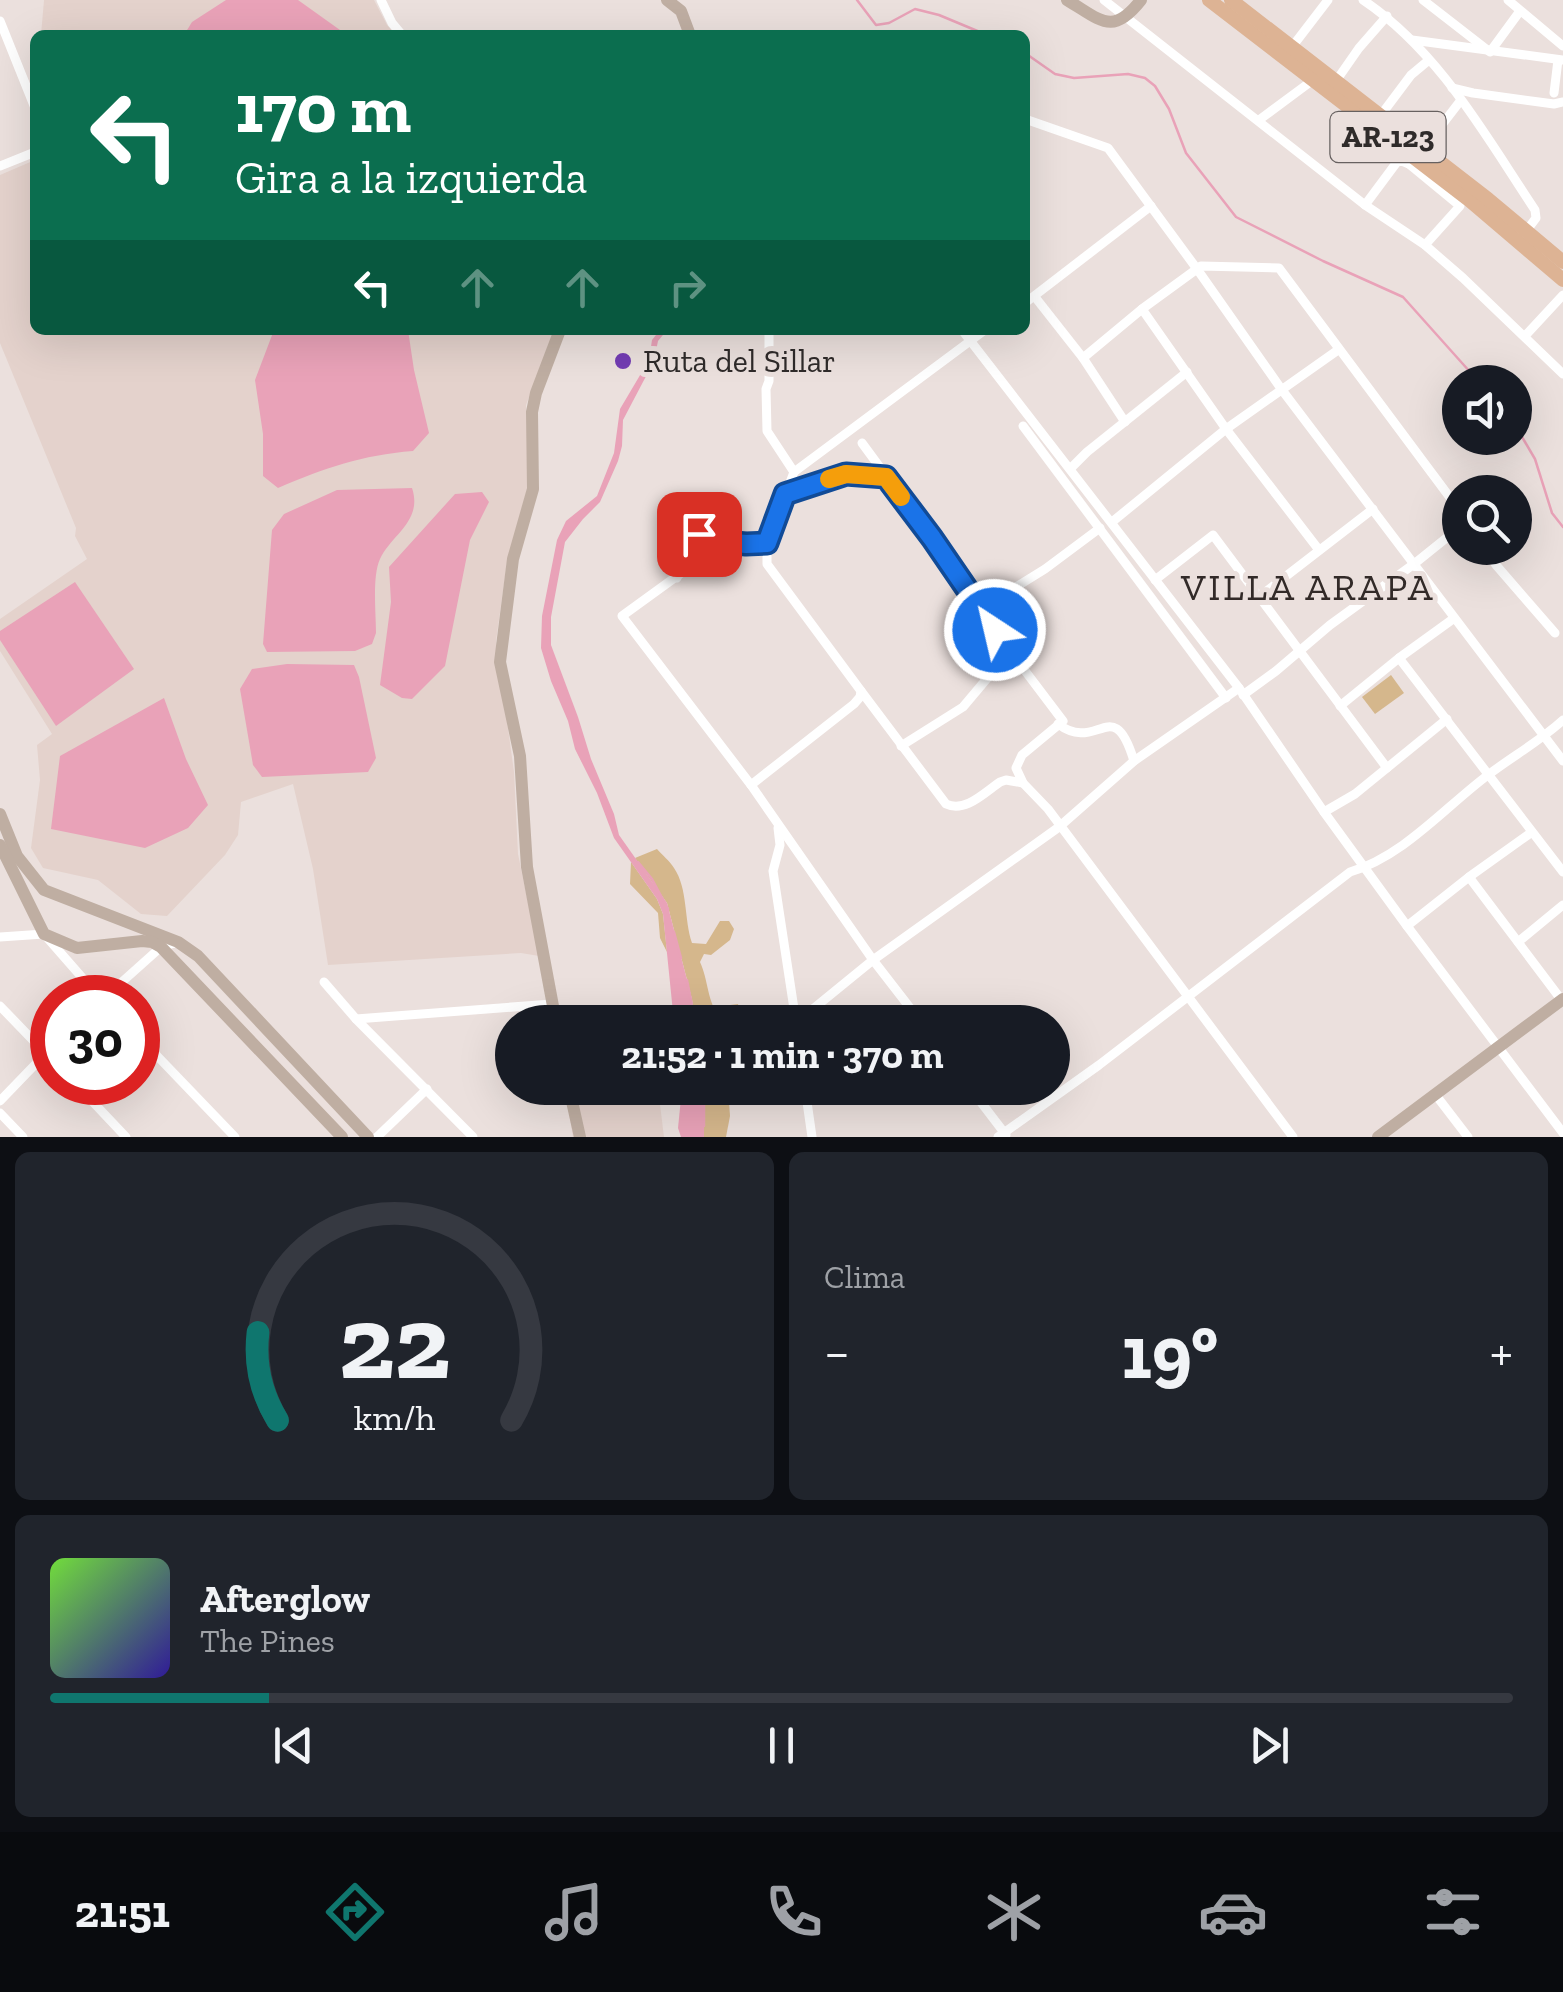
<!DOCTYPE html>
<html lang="es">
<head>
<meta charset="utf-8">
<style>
  body { margin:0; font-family:"Zilla Slab",serif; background:#20242c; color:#f1f3f6; height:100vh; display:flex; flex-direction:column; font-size:38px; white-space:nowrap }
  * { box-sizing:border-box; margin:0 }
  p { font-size:32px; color:#9ea1a6 }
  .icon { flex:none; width:55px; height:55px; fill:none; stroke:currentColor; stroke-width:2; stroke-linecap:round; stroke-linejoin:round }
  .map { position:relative; height:1137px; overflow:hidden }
  .drawer { display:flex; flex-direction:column; gap:15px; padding:15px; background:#0d0f14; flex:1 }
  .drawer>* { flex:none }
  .banner { position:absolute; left:30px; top:30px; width:1000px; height:305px; border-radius:15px; box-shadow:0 10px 40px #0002; background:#0b6e4f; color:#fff; overflow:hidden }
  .fabs { position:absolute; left:1442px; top:365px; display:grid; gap:20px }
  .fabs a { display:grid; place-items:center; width:90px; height:90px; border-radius:50%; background:#171b24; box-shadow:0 10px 40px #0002; font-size:50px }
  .speed { position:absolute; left:30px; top:975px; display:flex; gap:20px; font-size:50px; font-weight:700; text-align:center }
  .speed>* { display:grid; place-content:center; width:130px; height:130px; border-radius:50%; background:#171b24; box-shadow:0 10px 40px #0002; line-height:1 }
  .speed .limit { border:15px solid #d22; background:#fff; color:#111 }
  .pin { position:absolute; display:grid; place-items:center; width:85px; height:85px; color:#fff; margin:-42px; border-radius:20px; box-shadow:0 5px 15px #0006 }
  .me { position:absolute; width:110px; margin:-55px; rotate:325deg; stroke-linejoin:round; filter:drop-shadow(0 0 8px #0008) }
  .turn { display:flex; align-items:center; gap:35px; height:210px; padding:0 40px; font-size:45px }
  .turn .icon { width:130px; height:130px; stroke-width:2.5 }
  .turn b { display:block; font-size:70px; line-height:85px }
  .lanes { display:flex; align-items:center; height:95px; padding:0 40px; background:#0003; justify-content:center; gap:50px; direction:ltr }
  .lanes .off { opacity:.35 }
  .big { font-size:75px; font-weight:800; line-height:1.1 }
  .drawer .card { flex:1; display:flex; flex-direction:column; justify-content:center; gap:15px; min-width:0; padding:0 35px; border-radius:15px; background:#20242c }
  .drawer .dial { align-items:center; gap:0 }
  .dial svg { height:260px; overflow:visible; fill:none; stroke:#363941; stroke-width:7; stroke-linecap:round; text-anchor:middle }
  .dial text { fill:#f1f3f6; stroke:none }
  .song { display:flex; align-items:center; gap:30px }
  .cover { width:120px; height:120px; border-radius:15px; background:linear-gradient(135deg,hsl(100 70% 55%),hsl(250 70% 35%)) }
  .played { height:10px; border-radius:5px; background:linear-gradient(90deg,#0f766e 15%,#363941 15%) }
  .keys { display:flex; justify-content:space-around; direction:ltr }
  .heat { display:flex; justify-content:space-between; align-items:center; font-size:55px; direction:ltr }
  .drawer .tiles { flex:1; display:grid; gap:15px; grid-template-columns:1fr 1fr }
  .card:last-child { grid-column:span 2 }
  .trip { position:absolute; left:495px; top:1005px; width:575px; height:100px; border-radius:50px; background:#171b24; box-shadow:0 10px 40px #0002; font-weight:800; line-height:100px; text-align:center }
  .tabs { display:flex; height:160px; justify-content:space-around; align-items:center; background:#090b0e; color:#9ea1a6 }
  .tabs .icon { width:70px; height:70px }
  .tabs .active { color:#0f766e }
  .tabs b { font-size:45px; color:#f1f3f6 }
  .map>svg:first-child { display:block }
  .built { fill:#e4d2cc }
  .green { fill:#d5b78c }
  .water { fill:#e9a2b8 }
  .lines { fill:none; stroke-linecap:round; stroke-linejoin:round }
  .stream { stroke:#e9a2b8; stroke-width:2.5 }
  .street { stroke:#fff; stroke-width:9 }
  .secondary { stroke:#bfaea2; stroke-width:12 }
  .primary { stroke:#ddb394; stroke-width:14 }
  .route-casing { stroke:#114b97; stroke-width:25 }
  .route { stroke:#1a73e8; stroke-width:18 }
  .slow { stroke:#f59e0b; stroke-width:18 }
  .poi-dot { fill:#733cb3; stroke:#ebe0dd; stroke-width:4 }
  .labels { text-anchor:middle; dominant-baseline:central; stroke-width:10; stroke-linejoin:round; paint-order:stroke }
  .shield { fill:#ebe0dd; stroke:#676160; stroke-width:2.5 }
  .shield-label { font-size:30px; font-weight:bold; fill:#2f2b2a }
  .poi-label { font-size:32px; fill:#2f2b2a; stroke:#ebe0dd; text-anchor:start }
  .quarter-label { font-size:38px; letter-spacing:2.5px; fill:#322a28; stroke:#ebe0dd }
</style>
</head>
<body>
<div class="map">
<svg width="1563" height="1137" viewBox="0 0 1563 1137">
  <rect width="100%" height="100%" fill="#ebe0dd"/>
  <g class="built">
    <path d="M44,0H374L387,25L396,35H41Z"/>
    <path d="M35,160V330H554L526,405L529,482L507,562L496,641L514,772L518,854L539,956L521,953L328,965L313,869L293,784L241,802L238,835L225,855L167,916L141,914L98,880L43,868L31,848L40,780L37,745L52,734L0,651V619L87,559L75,536L76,528L0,343V175Z"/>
    <path d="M565,1088H658L664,1137H573Z"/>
  </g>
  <g class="green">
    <path d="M1391,675L1404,693L1375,714L1362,697Z"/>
    <path d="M657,849C662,855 670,861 674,868C688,888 684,920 692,943L706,944L720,921H729L734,929L730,940L711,955L704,954L700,962C709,981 707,1006 723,1021L730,1005L738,1004L742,1019H750V1022H695L692,999L667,903L635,858Z"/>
    <path d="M631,862L657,899L663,914L667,952L660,938L658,913L630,884Z"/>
    <path d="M704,1088H728L730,1116L726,1137H704Z"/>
  </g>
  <g class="water">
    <path d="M226,0H298L347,35H184L192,22Z"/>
    <path d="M274,330H408L414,370L429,433L413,451C362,455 325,468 278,488L263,476V434L255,380Z"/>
    <path d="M660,330H667L658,341L654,361L623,420L622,446L618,461L600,502L583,519L565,542L551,617V645L578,717L591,759L614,814L619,835L667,903L692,999L695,1022H674L663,914L657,899L614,838L597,793L575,749L568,721L551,681L541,648L542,616L557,540L566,521L597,496L614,453L620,409L649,360L652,340Z"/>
    <path d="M412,488C423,521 392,534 380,559C372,576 376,613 376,633L372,644L355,651L267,652L263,644L272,530L284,514L337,490Z"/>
    <path d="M482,492L489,502L470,540L445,666L412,699L402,698L380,685L391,602L389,567L455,494Z"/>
    <path d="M75,582L134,669L56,726L0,640V631Z"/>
    <path d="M287,664L354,665L359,677L376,758L368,772L262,777L253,765L240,689L252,669Z"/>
    <path d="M164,698L186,759L208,805L188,828L145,848L51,829L60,756Z"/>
    <path d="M682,1088H704V1137H681L678,1128Z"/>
  </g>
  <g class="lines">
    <g class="stream">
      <path d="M857,0L876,25L889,23L915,9L939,15L987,35"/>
      <path d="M1025,53L1055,74L1074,78L1128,74L1145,78L1155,86L1169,109L1186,153L1236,217L1323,261L1403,297L1479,382"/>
      <path d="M1515,425L1535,459L1552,513L1563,527"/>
      <path d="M638,862L652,879L668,909"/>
      <path d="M674,932L681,958"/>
      <path d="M687,980L695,1022"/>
      <path d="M704,1126V1088"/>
    </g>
    <g class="street">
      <path d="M381,0L392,23L402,35"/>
      <path d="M1104,0L1365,205L1425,245L1463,278L1563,374"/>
      <path d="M1363,0C1439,51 1485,135 1535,210L1536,218L1527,230"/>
      <path d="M1423,0L1490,52L1520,11"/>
      <path d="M1508,0L1563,46"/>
      <path d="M0,21L35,108"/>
      <path d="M1412,40L1563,60"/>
      <path d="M1292,47L1328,0"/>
      <path d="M1336,81L1359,48L1387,16"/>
      <path d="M1452,88L1473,93L1554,104L1563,102"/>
      <path d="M1554,93L1558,60"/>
      <path d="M1381,115L1411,75L1429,60"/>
      <path d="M1025,119L1108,148L1197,269L1282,390L1563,761"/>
      <path d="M1259,120L1313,80"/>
      <path d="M1424,148L1461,100"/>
      <path d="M1409,164L1460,206L1425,245"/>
      <path d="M0,166L35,152"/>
      <path d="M1365,205L1397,162L1402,161L1409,164L1413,160"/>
      <path d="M1035,297L1083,358L1125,422"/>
      <path d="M1025,303L1151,206"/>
      <path d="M1142,309L1226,429L1319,550"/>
      <path d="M769,330V381L766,389L767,431L794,472"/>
      <path d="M962,330L1239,688L1324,812L1407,926L1563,1133"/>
      <path d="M1525,336L1563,295"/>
      <path d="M1083,358L1142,309L1201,266L1279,268L1460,511"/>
      <path d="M1023,426L1226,698"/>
      <path d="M862,443L932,538L979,610L1063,721L1022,755L1016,768L1023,783L1048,809L1293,1137"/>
      <path d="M1071,468L1087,452L1187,372"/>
      <path d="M785,494L846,474L886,477"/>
      <path d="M1112,522L1226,429L1338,350"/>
      <path d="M767,543L745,544L724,542L622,616L751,785L873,960L921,1022"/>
      <path d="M1484,548L1496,565L1555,633"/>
      <path d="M677,578C682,562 684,544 699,534L724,542"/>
      <path d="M1155,580L1213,535L1387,768"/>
      <path d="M1259,597L1373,509"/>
      <path d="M979,610L1045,569L1100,528"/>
      <path d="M1399,658L1563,872"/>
      <path d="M861,691L946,804C965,813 984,793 1000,782L1006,780L1023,783"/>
      <path d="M1243,695L1276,671L1330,625L1414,564L1460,527"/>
      <path d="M1340,706L1399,658L1453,619"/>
      <path d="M1058,724C1098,754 1113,692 1134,761"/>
      <path d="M901,746L963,707L1011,650"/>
      <path d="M751,785L854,704L860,697L861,691L767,564V543L794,472L985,330"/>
      <path d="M1324,812L1355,794L1447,719"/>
      <path d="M778,828L780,845L773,871L796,1022"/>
      <path d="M1469,877L1563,1002"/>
      <path d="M1407,926L1469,877L1532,832"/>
      <path d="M0,937L44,934L100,998"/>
      <path d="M1518,942L1563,905"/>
      <path d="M324,982L356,1019L473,1137"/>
      <path d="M104,998L161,947L178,942"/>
      <path d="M0,1006L52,1060"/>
      <path d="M356,1019L552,1004"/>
      <path d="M797,1022L873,960L1059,827L1134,761L1239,688"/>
      <path d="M138,1036L235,1137"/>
      <path d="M74,1082L126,1137"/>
      <path d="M805,1088L812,1137"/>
      <path d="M970,1088L1006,1135"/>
      <path d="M1435,1094L1468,1137"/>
      <path d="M0,1101L52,1047"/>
      <path d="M0,1113L23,1137"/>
      <path d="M377,1137L427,1089"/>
      <path d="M998,1137L1099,1065L1350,872C1404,856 1445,807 1488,775C1513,756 1540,741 1563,720"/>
    </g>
    <g class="secondary">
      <path d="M667,0L681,11L690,35"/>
      <path d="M1067,0C1101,20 1112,37 1141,0"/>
      <path d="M0,814L17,856L44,890L178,942L198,956L368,1137"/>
      <path d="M0,845L44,934L77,948L142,941L152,942L161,947L342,1137"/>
      <path d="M556,1022L527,867L520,756L500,662L513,559L533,489L532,412L536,393L560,330"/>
      <path d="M569,1088L580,1137"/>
      <path d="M1378,1137L1563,999"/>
    </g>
    <g class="primary">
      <path d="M1209,0L1469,200L1563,280"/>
      <path d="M1231,0L1488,199L1563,262"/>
    </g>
  </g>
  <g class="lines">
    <g class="route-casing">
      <path id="route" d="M699,534L724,542L746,544L767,543L785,494L846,474L886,477L932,538L995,630"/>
    </g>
    <use href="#route" class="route"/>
    <path class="slow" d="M829,479L846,474L886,477L901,497"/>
  </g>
  <circle class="poi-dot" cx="623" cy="361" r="10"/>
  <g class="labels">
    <rect class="shield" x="1330.5" y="112" width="115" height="50" rx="8"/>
    <g class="shield-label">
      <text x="1388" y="137">AR-123</text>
    </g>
    <g class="poi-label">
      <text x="643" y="361">Ruta del Sillar</text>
    </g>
    <g class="quarter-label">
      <text x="1308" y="587">VILLA ARAPA</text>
    </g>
  </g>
</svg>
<div class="fabs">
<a><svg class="icon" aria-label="sound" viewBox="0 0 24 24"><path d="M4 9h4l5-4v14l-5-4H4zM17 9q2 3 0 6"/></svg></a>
<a><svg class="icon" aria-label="search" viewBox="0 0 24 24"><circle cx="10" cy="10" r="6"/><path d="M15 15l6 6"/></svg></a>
</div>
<div class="speed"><div class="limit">30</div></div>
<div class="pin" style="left:699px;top:534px;background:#d93025"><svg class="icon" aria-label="arrive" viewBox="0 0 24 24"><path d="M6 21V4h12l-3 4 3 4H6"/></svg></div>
<svg class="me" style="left:995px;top:630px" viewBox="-20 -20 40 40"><circle r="17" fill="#1a73e8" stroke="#fff" stroke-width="3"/><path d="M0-11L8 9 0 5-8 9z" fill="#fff"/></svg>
<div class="trip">21:52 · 1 min · 370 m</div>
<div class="banner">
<div class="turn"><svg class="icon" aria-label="left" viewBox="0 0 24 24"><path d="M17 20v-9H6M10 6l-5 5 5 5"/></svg><div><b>170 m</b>Gira a la izquierda</div></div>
<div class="lanes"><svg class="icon" aria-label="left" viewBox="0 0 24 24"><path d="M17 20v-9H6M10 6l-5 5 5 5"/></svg><svg class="icon off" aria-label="ahead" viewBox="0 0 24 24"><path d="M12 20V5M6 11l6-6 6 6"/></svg><svg class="icon off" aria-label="ahead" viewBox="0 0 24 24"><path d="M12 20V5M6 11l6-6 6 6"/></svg><svg class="icon off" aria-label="right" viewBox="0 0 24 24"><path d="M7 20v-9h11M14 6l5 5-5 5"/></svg></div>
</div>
</div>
<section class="drawer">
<div class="tiles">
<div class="card dial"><svg viewBox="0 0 100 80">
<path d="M14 69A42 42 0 1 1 86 69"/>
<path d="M14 69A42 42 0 0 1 8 42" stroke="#0f766e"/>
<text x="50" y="56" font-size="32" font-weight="700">22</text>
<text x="50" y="72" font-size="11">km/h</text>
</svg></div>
<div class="card"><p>Clima</p>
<div class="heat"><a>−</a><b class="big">19°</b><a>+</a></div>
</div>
<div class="card">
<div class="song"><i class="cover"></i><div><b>Afterglow</b><p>The Pines</p></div></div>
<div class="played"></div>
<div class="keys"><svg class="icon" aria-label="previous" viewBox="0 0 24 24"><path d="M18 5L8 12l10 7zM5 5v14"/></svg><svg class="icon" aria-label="pause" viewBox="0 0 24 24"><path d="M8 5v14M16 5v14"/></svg><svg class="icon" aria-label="next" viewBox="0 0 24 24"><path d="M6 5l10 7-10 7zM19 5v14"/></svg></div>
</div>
</div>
</section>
<nav class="tabs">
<b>21:51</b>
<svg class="icon active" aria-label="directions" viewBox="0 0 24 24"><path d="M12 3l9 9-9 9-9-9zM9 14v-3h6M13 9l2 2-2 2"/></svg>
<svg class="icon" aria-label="music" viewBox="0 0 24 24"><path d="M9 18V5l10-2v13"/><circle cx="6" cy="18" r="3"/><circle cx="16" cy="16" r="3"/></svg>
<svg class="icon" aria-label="phone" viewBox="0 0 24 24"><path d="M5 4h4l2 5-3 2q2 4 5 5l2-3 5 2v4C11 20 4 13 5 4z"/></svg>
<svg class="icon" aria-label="climate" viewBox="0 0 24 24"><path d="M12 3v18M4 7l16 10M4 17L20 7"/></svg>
<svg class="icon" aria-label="car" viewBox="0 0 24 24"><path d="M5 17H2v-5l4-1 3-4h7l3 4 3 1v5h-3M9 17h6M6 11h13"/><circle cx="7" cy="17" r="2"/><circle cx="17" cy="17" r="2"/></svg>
<svg class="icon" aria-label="filters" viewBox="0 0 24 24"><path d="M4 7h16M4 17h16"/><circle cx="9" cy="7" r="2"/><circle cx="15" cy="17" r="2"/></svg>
</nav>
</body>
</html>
